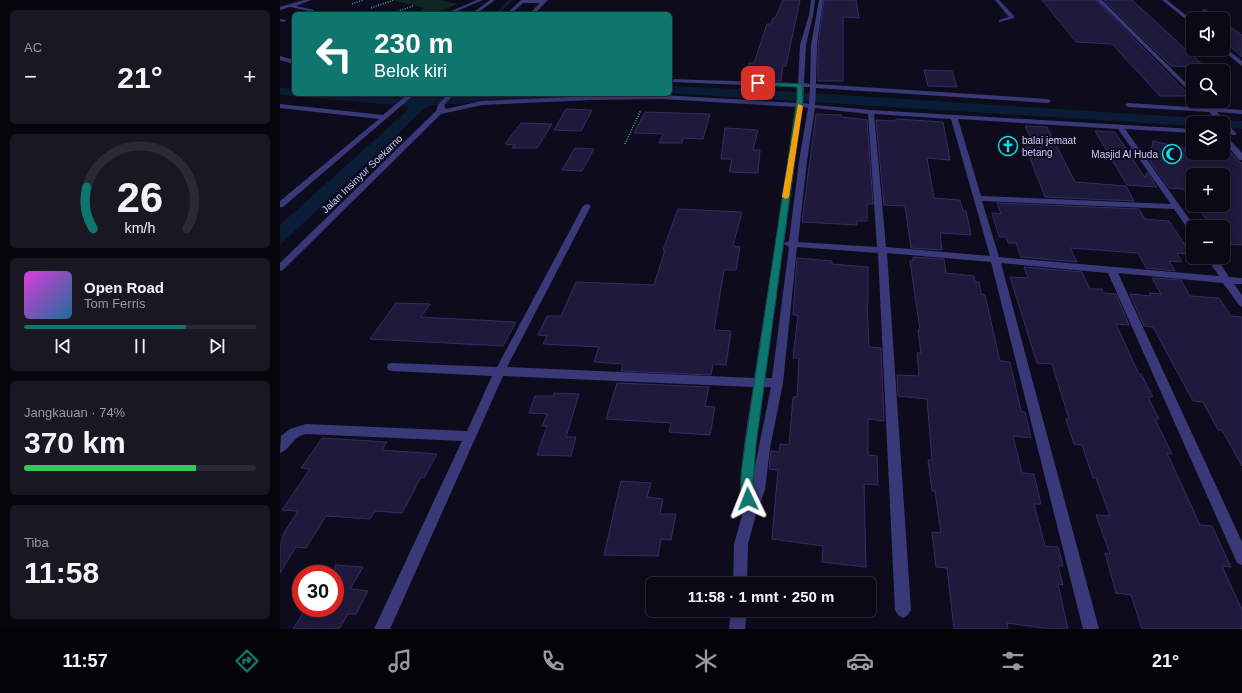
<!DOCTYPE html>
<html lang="id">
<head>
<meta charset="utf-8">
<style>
  body { margin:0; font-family:Arial,sans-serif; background:#181722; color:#f1f3f6; height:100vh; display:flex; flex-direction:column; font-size:15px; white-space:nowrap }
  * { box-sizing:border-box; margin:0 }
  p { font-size:13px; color:#999aa0 }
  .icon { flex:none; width:22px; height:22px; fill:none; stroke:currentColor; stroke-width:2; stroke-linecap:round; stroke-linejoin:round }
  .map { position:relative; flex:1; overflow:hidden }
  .sheet { display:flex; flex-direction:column; gap:10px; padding:10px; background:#06050c; width:280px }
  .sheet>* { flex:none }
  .banner { position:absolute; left:12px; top:12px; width:380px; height:84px; border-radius:6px; box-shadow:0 2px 10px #0003,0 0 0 1px #2a2a34; background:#0f766e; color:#fff; overflow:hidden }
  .controls { position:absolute; left:906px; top:12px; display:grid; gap:8px }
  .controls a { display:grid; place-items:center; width:44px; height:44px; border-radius:6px; background:#0a0915; box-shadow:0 2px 10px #0003,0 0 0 1px #2a2a34; font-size:20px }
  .speed { position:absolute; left:12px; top:565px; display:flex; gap:8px; font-size:20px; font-weight:700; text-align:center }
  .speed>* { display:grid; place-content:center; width:52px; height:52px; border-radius:50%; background:#0a0915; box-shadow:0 2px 10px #0003,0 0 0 1px #2a2a34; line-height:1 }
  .speed .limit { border:6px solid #d22; background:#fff; color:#111 }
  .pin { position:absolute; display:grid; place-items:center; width:34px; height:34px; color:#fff; margin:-17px; border-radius:8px; box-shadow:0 2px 6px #0006 }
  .me { position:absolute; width:44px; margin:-22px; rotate:358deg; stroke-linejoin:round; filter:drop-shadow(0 0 3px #0008) }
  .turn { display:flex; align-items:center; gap:14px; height:84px; padding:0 16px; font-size:18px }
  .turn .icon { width:52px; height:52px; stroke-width:2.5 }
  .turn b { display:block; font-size:28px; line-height:34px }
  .big { font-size:30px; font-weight:700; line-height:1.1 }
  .sheet .card { flex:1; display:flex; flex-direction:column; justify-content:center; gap:6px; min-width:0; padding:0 14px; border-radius:6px; background:#181722 }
  .sheet .dial { align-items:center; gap:0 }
  .dial svg { height:104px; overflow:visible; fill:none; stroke:#2a2a34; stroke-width:7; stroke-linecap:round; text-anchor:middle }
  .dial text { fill:#f1f3f6; stroke:none }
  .song { display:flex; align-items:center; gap:12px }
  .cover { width:48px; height:48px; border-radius:6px; background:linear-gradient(135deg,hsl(300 70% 55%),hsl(200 70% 35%)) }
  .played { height:4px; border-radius:2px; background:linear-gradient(90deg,#0f766e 70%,#2a2a34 70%) }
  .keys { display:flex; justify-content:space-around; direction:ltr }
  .heat { display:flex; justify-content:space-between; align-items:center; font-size:22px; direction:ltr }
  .charge { height:6px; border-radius:3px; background:linear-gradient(90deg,#34c759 74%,#2a2a34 0) }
  .trip { position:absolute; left:366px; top:577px; width:230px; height:40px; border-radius:6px; background:#0a0915; box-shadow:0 2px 10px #0003,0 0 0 1px #2a2a34; font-weight:700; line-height:40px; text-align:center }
  .menu { display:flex; height:64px; justify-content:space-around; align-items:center; background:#040408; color:#999aa0 }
  .menu .icon { width:28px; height:28px }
  .menu .selected { color:#0f766e }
  .menu b { font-size:18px; color:#f1f3f6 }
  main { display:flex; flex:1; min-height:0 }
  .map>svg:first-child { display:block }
  .green { fill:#102624 }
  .water { fill:#0a1d37 }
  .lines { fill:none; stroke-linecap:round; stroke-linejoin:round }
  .stream { stroke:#0a1d37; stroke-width:3 }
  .building { fill:#1f193c; stroke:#352c67 }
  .path { stroke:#32a99c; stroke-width:1.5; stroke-dasharray:1 1.5; stroke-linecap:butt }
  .minor { fill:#393979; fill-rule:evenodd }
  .route { fill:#0f766e; stroke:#0a4d48 }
  .slow { fill:#f59e0b }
  .labels { text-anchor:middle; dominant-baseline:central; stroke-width:4; stroke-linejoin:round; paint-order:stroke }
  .far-poi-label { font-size:10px; fill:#cdcafd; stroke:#0e0c1c; text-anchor:start }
  .far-street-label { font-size:10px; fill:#cdcafd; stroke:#0e0c1c }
</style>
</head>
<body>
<main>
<section class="sheet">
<div class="card"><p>AC</p>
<div class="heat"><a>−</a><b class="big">21°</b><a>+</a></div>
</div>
<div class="card dial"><svg viewBox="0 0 100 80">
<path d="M14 69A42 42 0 1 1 86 69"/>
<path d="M14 69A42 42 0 0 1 9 37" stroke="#0f766e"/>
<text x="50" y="56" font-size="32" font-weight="700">26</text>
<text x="50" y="72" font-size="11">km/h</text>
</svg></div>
<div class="card">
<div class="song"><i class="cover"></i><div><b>Open Road</b><p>Tom Ferris</p></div></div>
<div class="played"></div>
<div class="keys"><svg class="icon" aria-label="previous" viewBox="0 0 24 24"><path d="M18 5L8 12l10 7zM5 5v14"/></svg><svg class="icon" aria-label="pause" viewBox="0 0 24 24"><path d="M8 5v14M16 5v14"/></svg><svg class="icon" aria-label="next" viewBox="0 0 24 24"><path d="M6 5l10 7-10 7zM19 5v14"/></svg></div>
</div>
<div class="card"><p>Jangkauan · 74%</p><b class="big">370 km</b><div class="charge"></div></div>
<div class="card"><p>Tiba</p><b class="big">11:58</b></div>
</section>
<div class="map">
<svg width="962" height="629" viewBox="0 0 962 629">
  <rect width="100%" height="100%" fill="#0e0c1c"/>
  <path class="green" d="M112,0H160L178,4C163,10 151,16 135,13L144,8Z"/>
  <g class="water">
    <path d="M390,86L501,91L962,121V129L943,127V123H913V126L390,93Z"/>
    <path d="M0,88L14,89V94H93L135,97L146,94H159L164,96L199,94H340L153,105L144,109L0,245V225L129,109L126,106L0,95Z"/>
  </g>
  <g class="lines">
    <path class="stream" d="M217,14L231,0"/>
  </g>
  <g class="building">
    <path d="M503,0H520L506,66H503L501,81L465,79L469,63H474L487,24H491L493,18H495Z"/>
    <path d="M544,0H576L579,18L563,17V81H538V45Z"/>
    <path d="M762,0H816L910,96H880L832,44L796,42Z"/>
    <path d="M824,0H852L925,67L891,66Z"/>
    <path d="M924,9L939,19H918L917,18Z"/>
    <path d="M943,22L962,35V57L943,40Z"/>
    <path d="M644,70L672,71L677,87L648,86Z"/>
    <path d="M286,109L312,110L301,131L274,130Z"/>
    <path d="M365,112L430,114L423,139L403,138L402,143H379L383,134L354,133Z"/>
    <path d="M536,114L561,115V117L587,120L593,204H587V221H577V225L522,222Z"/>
    <path d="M616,119L663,122L670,160L647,158L654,198L680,200L683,211H686L691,235L660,233L662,250L631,248L625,206L604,205L596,120L616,121Z"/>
    <path d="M241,123L272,124L257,148H232L235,145L225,144Z"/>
    <path d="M745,126L767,127L795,182L846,186L854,201L765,197L743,140L752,141Z"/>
    <path d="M445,128L478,130L473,150H480L478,173L449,172L452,159H441Z"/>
    <path d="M815,131L835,132L865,178L867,172L877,187L847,185Z"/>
    <path d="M873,141L913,150V153H943V143L958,161L962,163V245L946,244L943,240V227H932L916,205H943V175H913V202L903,189L889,188L869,160Z"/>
    <path d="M295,148L314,149L302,171L282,170Z"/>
    <path d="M717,203L859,209L865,219L889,221L911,254L897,253L902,262L889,261L895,271L866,268L858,253L790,248L797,262L741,257L736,243H728L726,237H719L712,213L721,214Z"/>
    <path d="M398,209L462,212L453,246L460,247L456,270H444L434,330L451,331L446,365L433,364L431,375L341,371L343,364L314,362L319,347L263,344L267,336L258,335L267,316H281L296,282L374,285L385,250H383Z"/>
    <path d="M633,257L664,259L666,273L694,276L695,282H699L701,294L705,295L720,361L730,362L741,411L745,412L751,438L733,436L742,473L754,474L761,504H754L765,546L778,547L783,566H778L783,585L778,584L788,629H772L727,623L728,629H674L667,568L656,567L652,532L661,533L655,491H652L648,460H652L647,399L618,396L617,375L639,376L637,353H641L638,330H640L630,261H633Z"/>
    <path d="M517,258L552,261V264L588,267V303H587L589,347L601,348L604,421L588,419V455L597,456L598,485L584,484L586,567L542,562L543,546L492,539L498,470L489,469L491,451L499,452L500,444L509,445L513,397H517L519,358H513L518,315H513Z"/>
    <path d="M744,267L802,272L810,289H822L823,293L836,294L849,325L836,324L859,374H861L873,397H868L879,419H875L892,454L887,453L920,525L932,526L951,567L942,566L962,610V629H862L851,595L836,593L825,553L830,554L816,515L830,516L816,478H813L802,445L794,444L786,419H789L772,364L757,363L730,277L748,278Z"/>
    <path d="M872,278L901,280L910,296L939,298L951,316L962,317V466L942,430H938L923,402L913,401L873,327L864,326L850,294L871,296L869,293L881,294Z"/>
    <path d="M116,303L150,304L141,317L236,322L223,346L90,339Z"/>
    <path d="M337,383L429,387L425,406L435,407L430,435L389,432L391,423L326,419Z"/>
    <path d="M274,393L299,394L286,437H296L291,456L257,455L267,426H262L267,414L249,413L255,396H273Z"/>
    <path d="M42,438L107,442L102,450L157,454L144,478L141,477L122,513L95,511L90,519L46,516L26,548L16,547L0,573V547L4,533L18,511L2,510L30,469L21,468Z"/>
    <path d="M341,481L371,483L367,497L383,499L380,514H396L391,540L381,539L378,556L324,555Z"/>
    <path d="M55,565L83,567L70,589L88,591L76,614H68L59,629H13L26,608H55Z"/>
  </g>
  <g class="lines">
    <g class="path">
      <path d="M72,4L83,0"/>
      <path d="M91,8L114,0"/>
      <path d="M113,13L133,6"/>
      <path d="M345,144L361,110"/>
    </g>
    <g class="minor">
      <path d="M24,0H31L16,6L34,10V12L10,7L0,10V7Z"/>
      <path d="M197,0H203L170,14H164Z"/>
      <path d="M210,0H215L196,14H191Z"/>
      <path d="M241,0H268L254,14H249L260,3H243L231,14H226Z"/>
      <path d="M531,0H535L533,15L526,45L524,83L530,84L531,45L539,0H543L537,45L536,84L768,99L771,101L768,103L536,88L535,105L591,110L913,129V133L845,129L915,227H913V233L910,232L894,209L702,201L719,257L939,276L926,257H936L949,277L962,278V284H954L962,295V307L959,305L943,283L838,273L962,542V565L957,563L828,273L721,263L819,629H803L711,262L607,253L631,610L628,615L623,618L618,615L615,610L598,253L517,247L503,383L490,448L485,490L476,514L468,544L467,584H453L454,544L463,512L461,484L464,445L473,387L223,376L110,629H94L182,441L26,434C13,436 11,449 0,453L1,436L10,429L26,424L187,431L212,376L112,371L108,370L107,367L108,364L112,363L217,367L303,206L307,204L311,206L227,367L474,378L517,107L381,99L313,100L202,105L161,114L3,270L0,271V263L156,111L158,105L168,94H174L164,105L166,109L202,101L313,96L381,95L517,103L518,87L392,82L390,81V79L518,83L520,45L529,15ZM524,87H530L529,104L523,103ZM523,107L528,108L519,161L509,241L504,243ZM535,108L588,114L597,247L518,242L527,161ZM594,114L671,119L710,256L606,247ZM678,119L838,129L891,204L701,196ZM504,244L509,247L492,378H485ZM484,387H491L474,471L476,445Z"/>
      <path d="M715,0H719L734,16V18L719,22V20L729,17Z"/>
      <path d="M817,0H822L913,90V95Z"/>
      <path d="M882,0H887L913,21V25Z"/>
      <path d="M0,19L6,20V21L4,22L0,21Z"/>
      <path d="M943,46L962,61V66L941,49H943Z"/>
      <path d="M0,56L14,60V64L0,60Z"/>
      <path d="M128,94H135L3,207H0V201L99,119L0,108V104L103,115Z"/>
      <path d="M919,101H926L933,108L962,110V114L937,112L956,133V135H952L943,127V123H940L929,112L848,107L845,105L848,103L925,108Z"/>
      <path d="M943,134L945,135L962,153V160H959L943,140Z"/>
      <path d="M451,610H467L465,629H449Z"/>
    </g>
  </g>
  <path class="route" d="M478,82L522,84L523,99L476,445L473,484L474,499L473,503L468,505L464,503C457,487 463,463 465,445L517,99V87L476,85L475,83Z"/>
  <path class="slow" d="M518,104L523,106L509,197L506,199L502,197Z"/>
  <defs>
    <g id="church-ring" transform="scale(1)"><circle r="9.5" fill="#0e0c1c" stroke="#0adce8" stroke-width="1.5"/><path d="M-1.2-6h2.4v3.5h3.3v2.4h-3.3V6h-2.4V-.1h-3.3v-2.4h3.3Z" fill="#0adce8"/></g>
    <g id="mosque-ring" transform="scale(1)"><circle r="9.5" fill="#0e0c1c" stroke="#0adce8" stroke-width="1.5"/><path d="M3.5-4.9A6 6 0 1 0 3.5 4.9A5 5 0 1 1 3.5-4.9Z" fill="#0adce8"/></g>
  </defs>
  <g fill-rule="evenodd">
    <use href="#church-ring" x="728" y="146"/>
    <use href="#mosque-ring" x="892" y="154"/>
  </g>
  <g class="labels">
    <g class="far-poi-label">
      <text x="742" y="140">balai jemaat<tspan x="742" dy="12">betang</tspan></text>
      <text x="878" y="154" text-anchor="end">Masjid Al Huda</text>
    </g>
    <g class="far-street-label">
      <text transform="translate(82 174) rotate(-44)">Jalan Insinyur Soekarno</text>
    </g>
  </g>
</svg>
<div class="controls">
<a><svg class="icon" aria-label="sound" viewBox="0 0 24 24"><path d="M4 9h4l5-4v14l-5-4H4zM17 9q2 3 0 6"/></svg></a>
<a><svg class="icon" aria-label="search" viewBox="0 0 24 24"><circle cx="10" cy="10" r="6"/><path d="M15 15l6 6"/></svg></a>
<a><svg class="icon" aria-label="layers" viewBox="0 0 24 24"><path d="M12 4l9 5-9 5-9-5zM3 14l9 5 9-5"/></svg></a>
<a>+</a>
<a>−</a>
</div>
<div class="speed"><div class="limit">30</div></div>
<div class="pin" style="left:478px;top:83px;background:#d93025"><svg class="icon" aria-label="arrive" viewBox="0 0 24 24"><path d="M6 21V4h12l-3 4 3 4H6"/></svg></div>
<svg class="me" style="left:468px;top:499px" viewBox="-20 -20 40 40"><path d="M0-17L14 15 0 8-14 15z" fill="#0f766e" stroke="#fff" stroke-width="4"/></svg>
<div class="trip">11:58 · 1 mnt · 250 m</div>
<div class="banner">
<div class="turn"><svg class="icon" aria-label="left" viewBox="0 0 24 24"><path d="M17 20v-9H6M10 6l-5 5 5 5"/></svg><div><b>230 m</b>Belok kiri</div></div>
</div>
</div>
</main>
<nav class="menu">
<b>11:57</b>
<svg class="icon selected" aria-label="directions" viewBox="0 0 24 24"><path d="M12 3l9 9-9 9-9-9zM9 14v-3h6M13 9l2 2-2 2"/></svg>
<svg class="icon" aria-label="music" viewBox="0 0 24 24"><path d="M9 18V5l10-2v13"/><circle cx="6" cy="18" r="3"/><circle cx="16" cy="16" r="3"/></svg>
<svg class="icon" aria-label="phone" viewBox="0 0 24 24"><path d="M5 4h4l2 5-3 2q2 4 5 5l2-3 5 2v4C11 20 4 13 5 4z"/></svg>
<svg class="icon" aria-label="climate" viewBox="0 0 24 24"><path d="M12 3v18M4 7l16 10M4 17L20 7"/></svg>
<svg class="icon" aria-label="car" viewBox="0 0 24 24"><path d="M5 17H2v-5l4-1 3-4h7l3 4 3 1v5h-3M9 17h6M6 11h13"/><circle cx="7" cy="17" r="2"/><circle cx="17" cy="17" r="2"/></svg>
<svg class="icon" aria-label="filters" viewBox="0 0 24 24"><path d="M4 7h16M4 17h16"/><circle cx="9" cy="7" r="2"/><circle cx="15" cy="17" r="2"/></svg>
<b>21°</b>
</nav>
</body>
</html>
